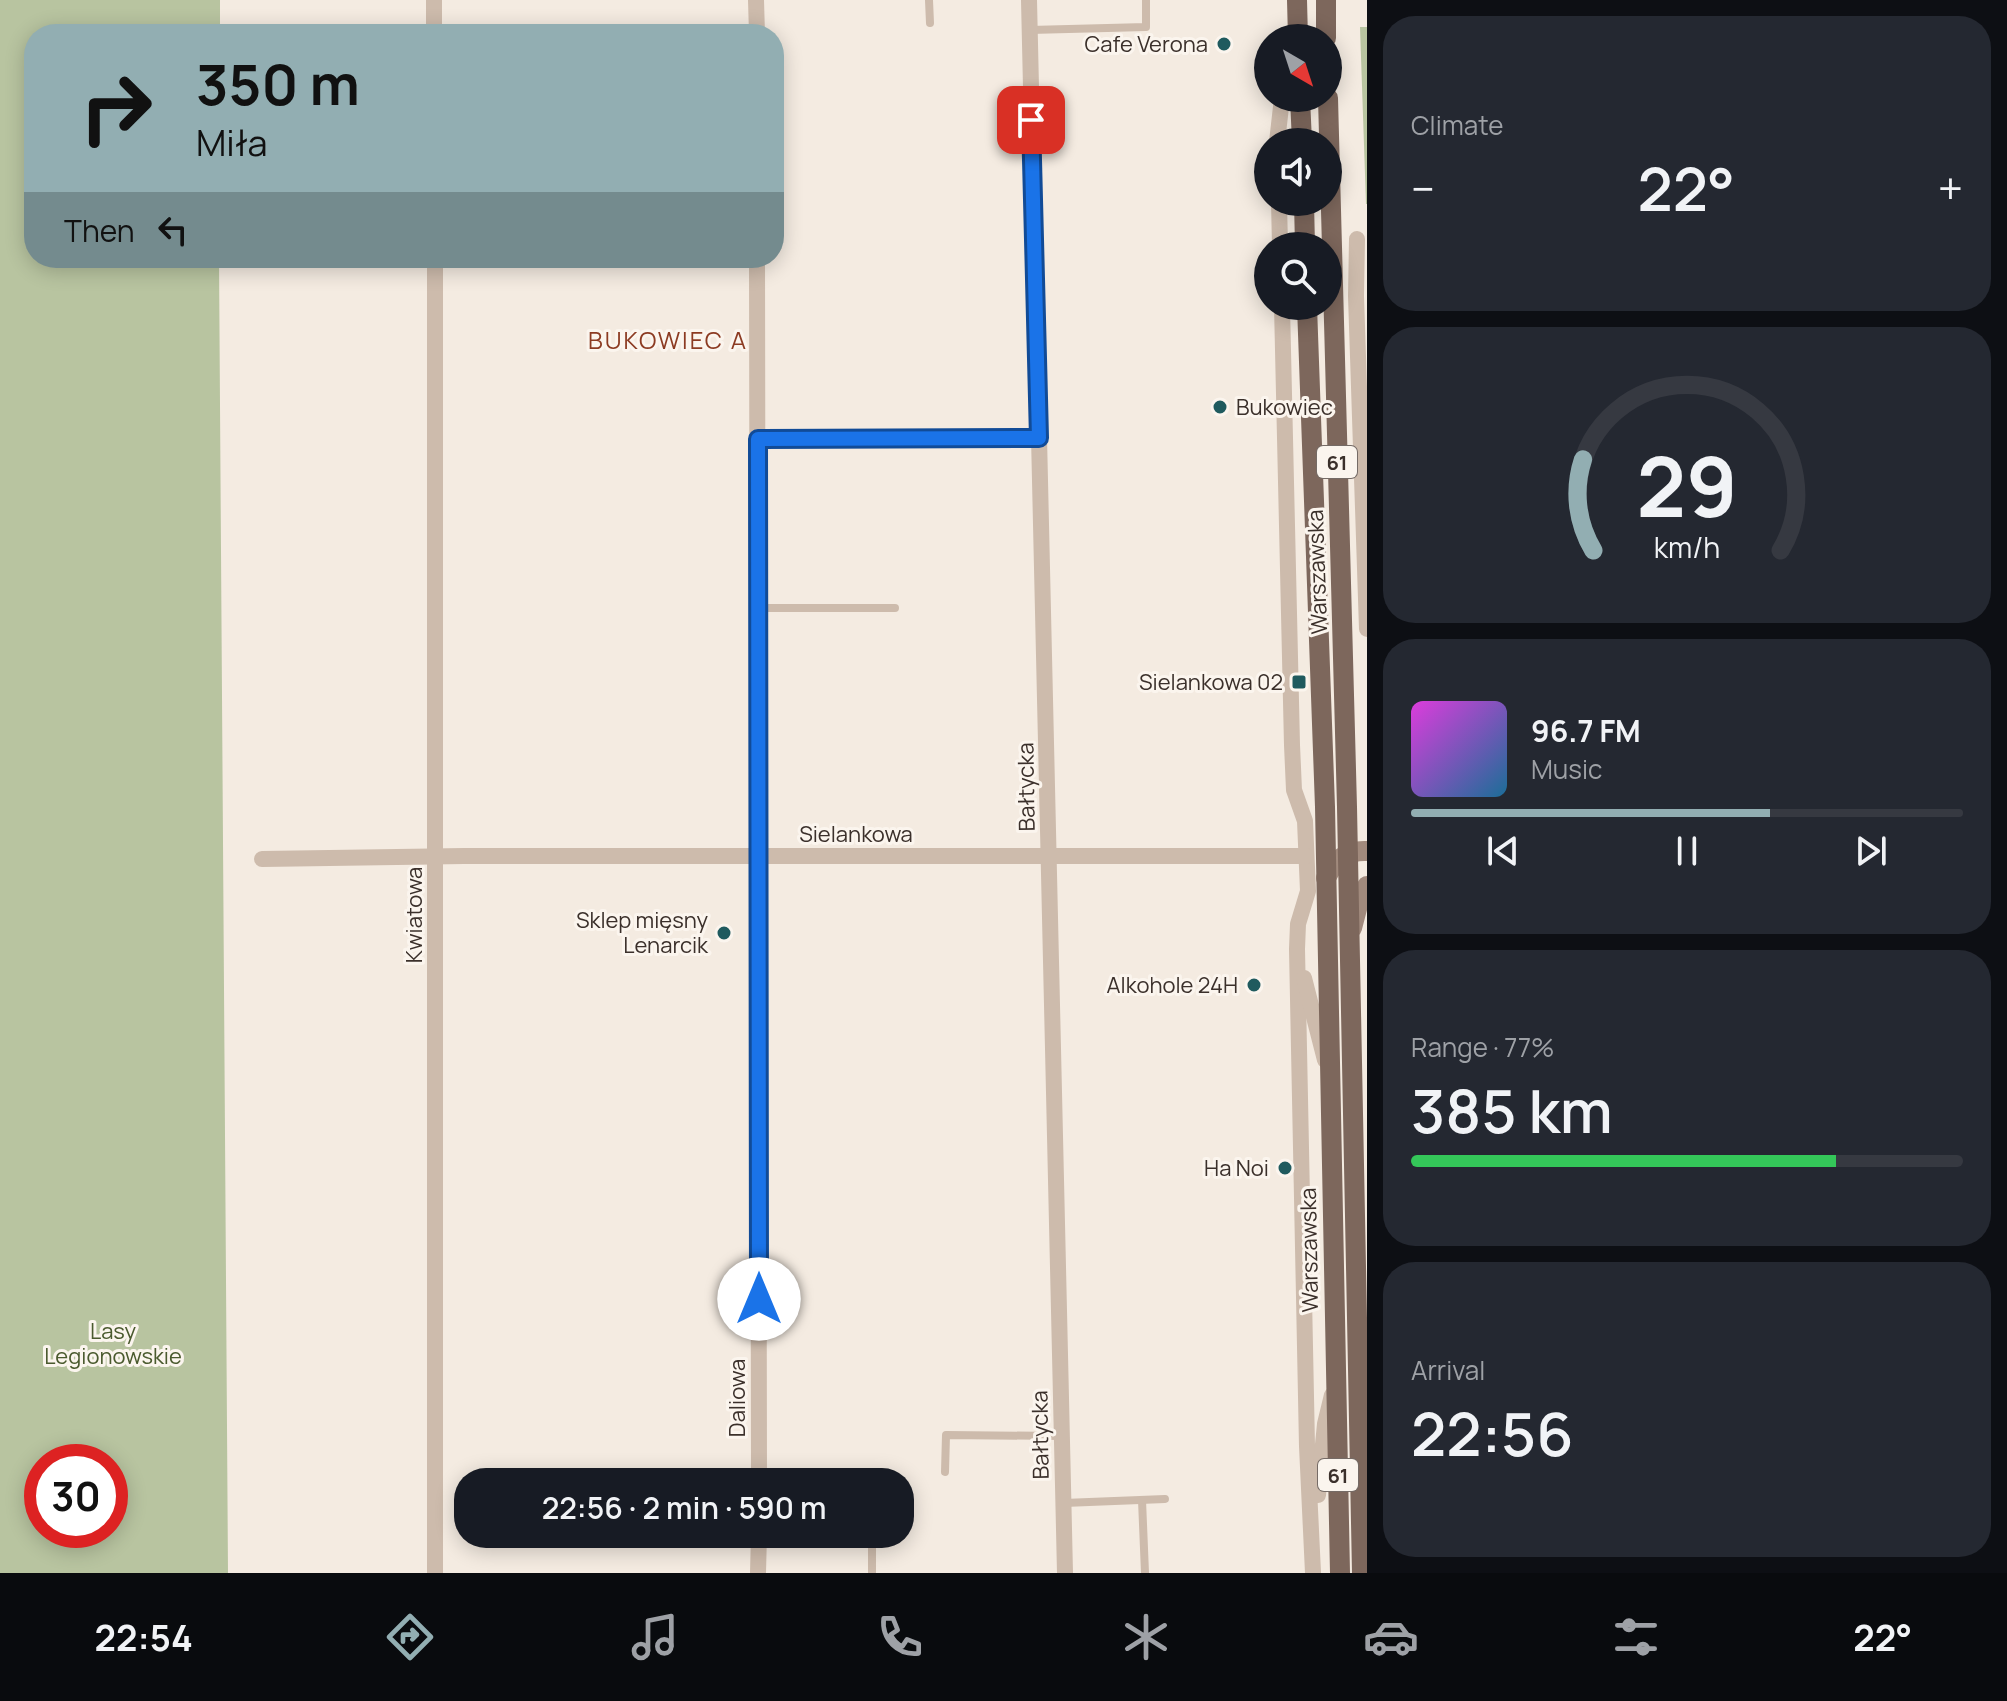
<!DOCTYPE html>
<html lang="en">
<head>
<meta charset="utf-8">
<style>
  body { margin:0; font-family:Manrope,sans-serif; background:#242831; color:#f1f3f6; height:100vh; display:flex; flex-direction:column; font-size:30px; white-space:nowrap }
  * { box-sizing:border-box; margin:0 }
  p { font-size:26px; color:#9ea1a6 }
  .icon { flex:none; width:44px; height:44px; fill:none; stroke:currentColor; stroke-width:2; stroke-linecap:round; stroke-linejoin:round }
  .map { position:relative; flex:1; overflow:hidden }
  .panel { display:flex; flex-direction:column; gap:16px; padding:16px; background:#0d0f14; width:640px }
  .panel>* { flex:none }
  .guide { position:absolute; left:24px; top:24px; width:760px; height:244px; border-radius:32px; box-shadow:0 4px 20px #0003; background:#92aeb2; color:#111; overflow:hidden }
  .needle { width:52px; rotate:141deg }
  .buttons { position:absolute; left:1254px; top:24px; display:grid; gap:16px }
  .buttons a { display:grid; place-items:center; width:88px; height:88px; border-radius:50%; background:#171b24; box-shadow:0 4px 20px #0003; font-size:40px }
  .speed { position:absolute; left:24px; top:1444px; display:flex; gap:16px; font-size:40px; font-weight:700; text-align:center }
  .speed>* { display:grid; place-content:center; width:104px; height:104px; border-radius:50%; background:#171b24; box-shadow:0 4px 20px #0003; line-height:1 }
  .speed .limit { border:12px solid #d22; background:#fff; color:#111 }
  .pin { position:absolute; display:grid; place-items:center; width:68px; height:68px; color:#fff; margin:-34px; border-radius:16px; box-shadow:0 4px 12px #0006 }
  .me { position:absolute; width:88px; margin:-44px; rotate:0deg; stroke-linejoin:round; filter:drop-shadow(0 0 6px #0008) }
  .turn { display:flex; align-items:center; gap:28px; height:168px; padding:0 40px; font-size:36px }
  .turn .icon { width:104px; height:104px; stroke-width:2.5 }
  .turn b { display:block; font-size:56px; line-height:68px }
  .then { display:flex; align-items:center; height:76px; padding:0 40px; background:#0003; gap:16px; font-size:30px }
  .big { font-size:60px; font-weight:600; line-height:1.1 }
  .panel .tile { flex:1; display:flex; flex-direction:column; justify-content:center; gap:12px; min-width:0; padding:0 28px; border-radius:32px; background:#242831 }
  .panel .dial { align-items:center; gap:0 }
  .dial svg { height:208px; overflow:visible; fill:none; stroke:#363941; stroke-width:7; stroke-linecap:round; text-anchor:middle }
  .dial text { fill:#f1f3f6; stroke:none }
  .song { display:flex; align-items:center; gap:24px }
  .cover { width:96px; height:96px; border-radius:12px; background:linear-gradient(135deg,hsl(300 70% 55%),hsl(200 70% 35%)) }
  .played { height:8px; border-radius:4px; background:linear-gradient(90deg,#92aeb2 65%,#363941 65%) }
  .keys { display:flex; justify-content:space-around; direction:ltr }
  .heat { display:flex; justify-content:space-between; align-items:center; font-size:44px; direction:ltr }
  .charge { height:12px; border-radius:6px; background:linear-gradient(90deg,#34c759 77%,#363941 0) }
  .trip { position:absolute; left:454px; top:1468px; width:460px; height:80px; border-radius:32px; background:#171b24; box-shadow:0 4px 20px #0003; font-weight:600; line-height:80px; text-align:center }
  .tab-bar { display:flex; height:128px; justify-content:space-around; align-items:center; background:#090b0e; color:#9ea1a6 }
  .tab-bar .icon { width:56px; height:56px }
  .tab-bar .current { color:#92aeb2 }
  .tab-bar b { font-size:36px; color:#f1f3f6 }
  main { display:flex; flex:1; min-height:0 }
  .map>svg:first-child { display:block }
  .green { fill:#b8c4a0; fill-rule:evenodd }
  .lines { fill:none; stroke-linecap:round; stroke-linejoin:round }
  .lane { stroke:#cdbbac; stroke-width:8 }
  .street { stroke:#cdbbac; stroke-width:16 }
  .secondary { stroke:#a18a7d; stroke-width:20 }
  .primary { stroke:#7d675c; stroke-width:20 }
  .route-casing { stroke:#114b97; stroke-width:20 }
  .route { stroke:#1a73e8; stroke-width:14 }
  .poi-dot { fill:#1f5a5e; stroke:#fbf5ee; stroke-width:3 }
  .labels { text-anchor:middle; dominant-baseline:central; stroke-width:6; stroke-linejoin:round; paint-order:stroke }
  .shield { fill:#fbf5ee; stroke:#756b66; stroke-width:2 }
  .shield-label { font-size:20px; font-weight:bold; fill:#3b302b }
  .poi-label { font-size:22px; fill:#3b302b; stroke:#fbf5ee; text-anchor:end }
  .street-label { font-size:22px; fill:#3b302b; stroke:#fbf5ee }
  .park-label { font-size:22px; fill:#4a5a2e; stroke:#fbf5ee }
  .neighbourhood-label { font-size:24px; letter-spacing:2px; fill:#8c3b22; stroke:#fbf5ee }
</style>
</head>
<body>
<main>
<div class="map">
<svg width="1367" height="1573" viewBox="0 0 1367 1573">
  <rect width="100%" height="100%" fill="#f4ebe1"/>
  <g class="green">
    <path d="M0,0H220V34H34V258H219L228,1573H0ZM42,1462H110V1530H42Z"/>
    <path d="M1360,27H1367V204H1366Z"/>
  </g>
  <g class="lines">
    <g class="lane">
      <path d="M929,0L930,23"/>
      <path d="M1030,30L1146,27V0"/>
      <path d="M758,608H895"/>
      <path d="M945,1472L946,1435L1061,1436"/>
      <path d="M1142,1500L1145,1573"/>
      <path d="M1064,1503L1165,1499"/>
      <path d="M872,1573V1534"/>
    </g>
    <g class="street">
      <path d="M434,0V34"/>
      <path d="M756,0L757,34"/>
      <path d="M1029,0L1065,1573"/>
      <path d="M1277,142L1282,98"/>
      <path d="M1279,202L1280,246"/>
      <path d="M1357,239L1356,296L1367,629"/>
      <path d="M757,258L759,1482"/>
      <path d="M1282,306L1292,745L1294,790L1305,821L1308,891L1298,924L1297,949L1307,1446L1313,1573"/>
      <path d="M758,439L1039,438"/>
      <path d="M262,859L464,856H1306"/>
      <path d="M1304,978L1325,1060"/>
      <path d="M1318,1495L1325,1424L1332,1395"/>
      <path d="M435,1573V258"/>
      <path d="M758,1573L759,1534"/>
    </g>
    <g class="secondary">
      <path d="M1326,878C1335,860 1346,850 1367,851"/>
      <path d="M1352,928L1358,905L1367,886"/>
    </g>
    <g class="primary">
      <path d="M1297,0L1298,38"/>
      <path d="M1326,0V38"/>
      <path d="M1300,98L1302,142"/>
      <path d="M1328,98L1347,807L1362,1573"/>
      <path d="M1304,202L1305,246"/>
      <path d="M1307,306L1325,807L1340,1573"/>
    </g>
  </g>
  <g class="lines">
    <g class="route-casing">
      <path id="route" d="M759,1299L758,439L1039,438L1031,120"/>
    </g>
    <use href="#route" class="route"/>
  </g>
  <g class="poi-dot">
    <circle cx="1224" cy="44" r="8"/>
    <circle cx="1220" cy="407" r="8"/>
    <rect x="1291" y="674" width="16" height="16" rx="4"/>
    <circle cx="724" cy="933" r="8"/>
    <circle cx="1254" cy="985" r="8"/>
    <circle cx="1285" cy="1168" r="8"/>
  </g>
  <g class="labels">
    <g class="shield">
      <rect x="1317" y="446" width="40" height="32" rx="6"/>
      <rect x="1318" y="1459" width="40" height="32" rx="6"/>
    </g>
    <g class="shield-label">
      <text x="1337" y="462">61</text>
      <text x="1338" y="1475">61</text>
    </g>
    <g class="poi-label">
      <text x="1208" y="44">Cafe Verona</text>
      <text x="1236" y="407" text-anchor="start">Bukowiec</text>
      <text x="1283" y="682">Sielankowa 02</text>
      <text x="708" y="920">Sklep mięsny<tspan x="708" dy="25">Lenarcik</tspan></text>
      <text x="1238" y="985">Alkohole 24H</text>
      <text x="1269" y="1168">Ha Noi</text>
    </g>
    <g class="street-label">
      <text transform="translate(1317 572) rotate(-92)">Warszawska</text>
      <text transform="translate(1026 787) rotate(-91)">Bałtycka</text>
      <text x="856" y="834">Sielankowa</text>
      <text transform="translate(414 915) rotate(-90)">Kwiatowa</text>
      <text transform="translate(1309 1250) rotate(-91)">Warszawska</text>
      <text transform="translate(737 1398) rotate(-90)">Daliowa</text>
      <text transform="translate(1040 1435) rotate(-91)">Bałtycka</text>
    </g>
    <g class="park-label">
      <text x="113" y="1331">Lasy<tspan x="113" dy="25">Legionowskie</tspan></text>
    </g>
    <g class="neighbourhood-label">
      <text x="668" y="339">BUKOWIEC A</text>
    </g>
  </g>
</svg>
<div class="buttons">
<a><svg class="needle" viewBox="-14 -14 28 28"><path d="M0-13l5 13h-10z" fill="#e53935"/><path d="M0 13l5-13h-10z" fill="#9ea1a6"/></svg></a>
<a><svg class="icon" aria-label="sound" viewBox="0 0 24 24"><path d="M4 9h4l5-4v14l-5-4H4zM17 9q2 3 0 6"/></svg></a>
<a><svg class="icon" aria-label="search" viewBox="0 0 24 24"><circle cx="10" cy="10" r="6"/><path d="M15 15l6 6"/></svg></a>
</div>
<div class="speed"><div class="limit">30</div></div>
<div class="pin" style="left:1031px;top:120px;background:#d93025"><svg class="icon" aria-label="arrive" viewBox="0 0 24 24"><path d="M6 21V4h12l-3 4 3 4H6"/></svg></div>
<svg class="me" style="left:759px;top:1299px" viewBox="-20 -20 40 40"><circle r="19" fill="#fff"/><path d="M0-13L10 11 0 6-10 11z" fill="#1a73e8"/></svg>
<div class="trip">22:56 · 2 min · 590 m</div>
<div class="guide">
<div class="turn"><svg class="icon" aria-label="right" viewBox="0 0 24 24"><path d="M7 20v-9h11M14 6l5 5-5 5"/></svg><div><b>350 m</b>Miła</div></div>
<div class="then">Then<svg class="icon" aria-label="left" viewBox="0 0 24 24"><path d="M17 20v-9H6M10 6l-5 5 5 5"/></svg></div>
</div>
</div>
<section class="panel">
<div class="tile"><p>Climate</p>
<div class="heat"><a>−</a><b class="big">22°</b><a>+</a></div>
</div>
<div class="tile dial"><svg viewBox="0 0 100 80">
<path d="M14 69A42 42 0 1 1 86 69"/>
<path d="M14 69A42 42 0 0 1 10 34" stroke="#92aeb2"/>
<text x="50" y="56" font-size="32" font-weight="700">29</text>
<text x="50" y="72" font-size="11">km/h</text>
</svg></div>
<div class="tile">
<div class="song"><i class="cover"></i><div><b>96.7 FM</b><p>Music</p></div></div>
<div class="played"></div>
<div class="keys"><svg class="icon" aria-label="previous" viewBox="0 0 24 24"><path d="M18 5L8 12l10 7zM5 5v14"/></svg><svg class="icon" aria-label="pause" viewBox="0 0 24 24"><path d="M8 5v14M16 5v14"/></svg><svg class="icon" aria-label="next" viewBox="0 0 24 24"><path d="M6 5l10 7-10 7zM19 5v14"/></svg></div>
</div>
<div class="tile"><p>Range · 77%</p><b class="big">385 km</b><div class="charge"></div></div>
<div class="tile"><p>Arrival</p><b class="big">22:56</b></div>
</section>
</main>
<nav class="tab-bar">
<b>22:54</b>
<svg class="icon current" aria-label="directions" viewBox="0 0 24 24"><path d="M12 3l9 9-9 9-9-9zM9 14v-3h6M13 9l2 2-2 2"/></svg>
<svg class="icon" aria-label="music" viewBox="0 0 24 24"><path d="M9 18V5l10-2v13"/><circle cx="6" cy="18" r="3"/><circle cx="16" cy="16" r="3"/></svg>
<svg class="icon" aria-label="phone" viewBox="0 0 24 24"><path d="M5 4h4l2 5-3 2q2 4 5 5l2-3 5 2v4C11 20 4 13 5 4z"/></svg>
<svg class="icon" aria-label="climate" viewBox="0 0 24 24"><path d="M12 3v18M4 7l16 10M4 17L20 7"/></svg>
<svg class="icon" aria-label="car" viewBox="0 0 24 24"><path d="M5 17H2v-5l4-1 3-4h7l3 4 3 1v5h-3M9 17h6M6 11h13"/><circle cx="7" cy="17" r="2"/><circle cx="17" cy="17" r="2"/></svg>
<svg class="icon" aria-label="filters" viewBox="0 0 24 24"><path d="M4 7h16M4 17h16"/><circle cx="9" cy="7" r="2"/><circle cx="15" cy="17" r="2"/></svg>
<b>22°</b>
</nav>
</body>
</html>
